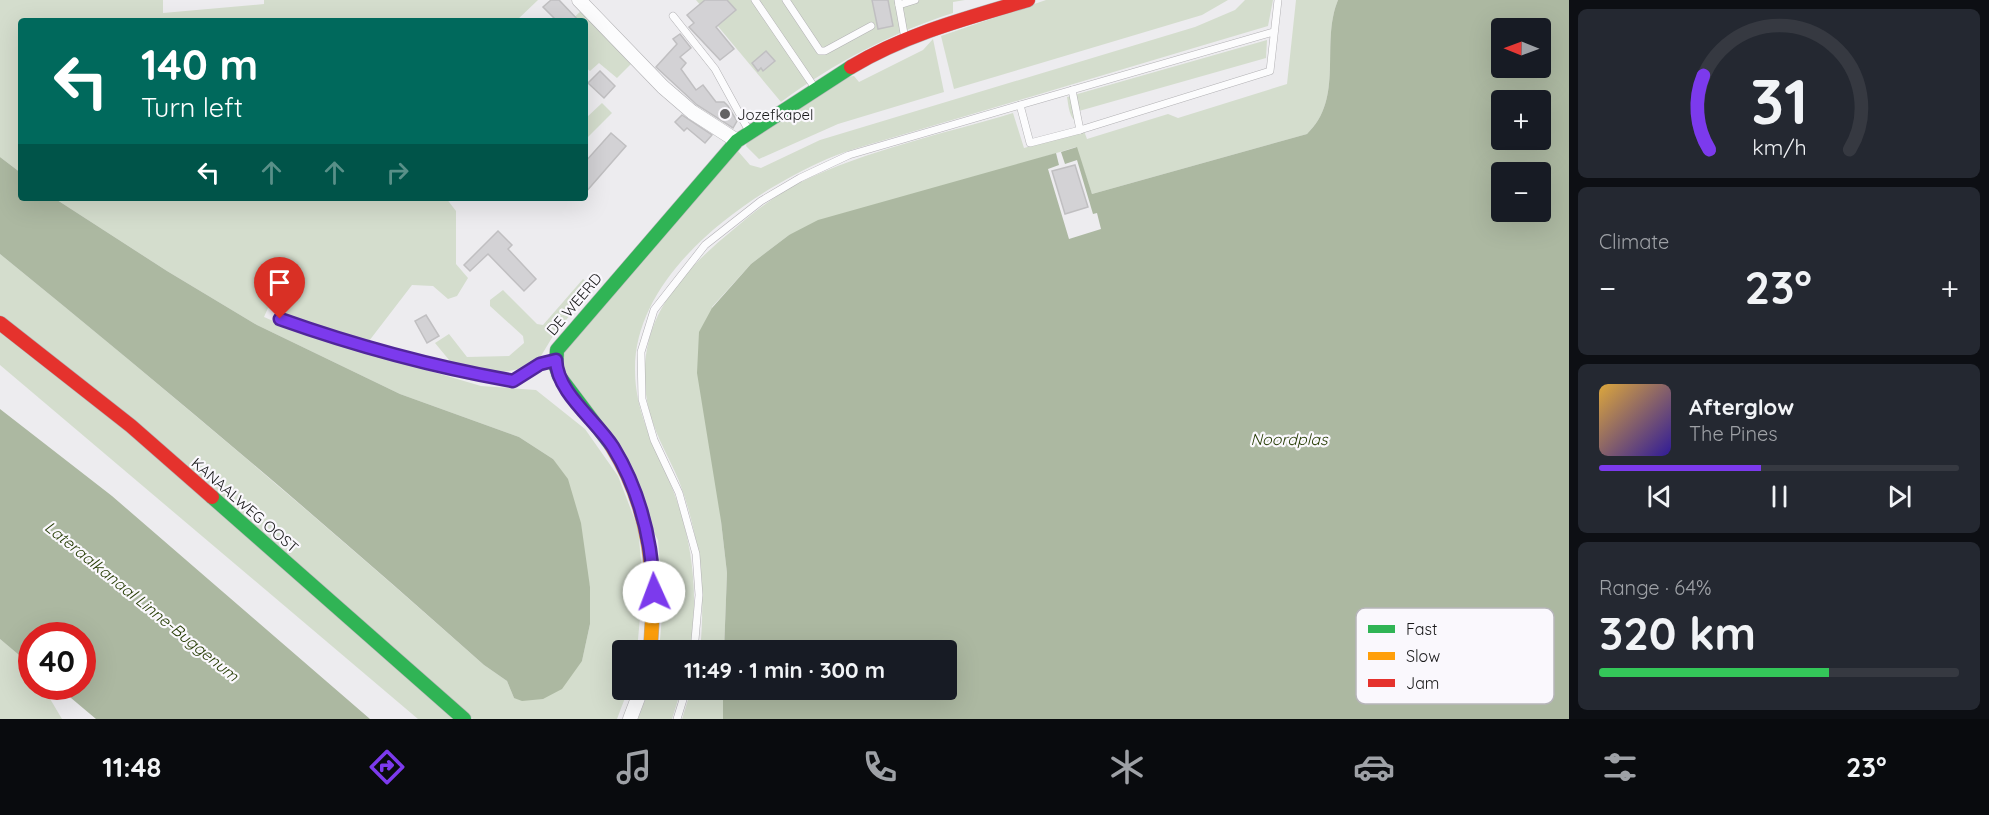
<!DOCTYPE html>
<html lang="en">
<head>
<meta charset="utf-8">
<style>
  body { margin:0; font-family:Quicksand,sans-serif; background:#242831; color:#f1f3f6; height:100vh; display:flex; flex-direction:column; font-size:22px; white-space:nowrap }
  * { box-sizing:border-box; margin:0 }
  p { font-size:20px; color:#9ea1a6 }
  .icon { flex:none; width:33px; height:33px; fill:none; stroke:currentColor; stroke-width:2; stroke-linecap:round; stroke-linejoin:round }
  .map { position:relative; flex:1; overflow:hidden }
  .sheet { display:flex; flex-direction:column; gap:9px; padding:9px; background:#0d0f14; width:420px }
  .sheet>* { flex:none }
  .banner { position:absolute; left:18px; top:18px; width:570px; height:183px; border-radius:6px; box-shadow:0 6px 24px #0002; background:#00695c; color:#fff; overflow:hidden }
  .needle { width:39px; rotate:271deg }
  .buttons { position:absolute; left:1491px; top:18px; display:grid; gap:12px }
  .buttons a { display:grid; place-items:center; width:60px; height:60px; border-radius:6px; background:#171b24; box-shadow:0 6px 24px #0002; font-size:30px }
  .speed { position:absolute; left:18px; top:622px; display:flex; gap:12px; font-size:30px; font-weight:700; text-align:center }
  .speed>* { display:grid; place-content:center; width:78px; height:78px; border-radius:50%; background:#171b24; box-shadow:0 6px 24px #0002; line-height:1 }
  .speed .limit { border:9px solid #d22; background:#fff; color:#111 }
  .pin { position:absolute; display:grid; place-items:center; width:51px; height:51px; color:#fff; margin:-62px -26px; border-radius:50% 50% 50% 0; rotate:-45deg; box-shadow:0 0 6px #0007 }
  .pin .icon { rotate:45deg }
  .me { position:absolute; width:66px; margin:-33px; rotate:358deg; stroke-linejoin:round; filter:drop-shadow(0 0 4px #0008) }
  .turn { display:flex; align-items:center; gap:21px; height:126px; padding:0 24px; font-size:27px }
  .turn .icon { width:78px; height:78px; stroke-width:2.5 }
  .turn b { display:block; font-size:42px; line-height:51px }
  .lanes { display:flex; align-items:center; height:57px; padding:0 24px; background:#0003; justify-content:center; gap:30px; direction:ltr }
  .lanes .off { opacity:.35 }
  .big { font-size:45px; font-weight:800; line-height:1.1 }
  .sheet .tile { flex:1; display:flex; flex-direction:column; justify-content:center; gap:9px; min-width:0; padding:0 21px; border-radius:9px; background:#242831 }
  .sheet .dial { align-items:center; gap:0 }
  .dial svg { height:156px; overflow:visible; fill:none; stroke:#363941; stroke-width:7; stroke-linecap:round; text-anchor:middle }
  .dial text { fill:#f1f3f6; stroke:none }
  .song { display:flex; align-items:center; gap:18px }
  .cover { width:72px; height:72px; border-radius:9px; background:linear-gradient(135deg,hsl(40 70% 55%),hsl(250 70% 35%)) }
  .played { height:6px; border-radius:3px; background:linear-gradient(90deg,#7c3aed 45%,#363941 45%) }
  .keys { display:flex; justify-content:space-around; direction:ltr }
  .heat { display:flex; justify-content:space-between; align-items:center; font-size:33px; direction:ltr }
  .charge { height:9px; border-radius:4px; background:linear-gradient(90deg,#34c759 64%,#363941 0) }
  .trip { position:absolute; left:612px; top:640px; width:345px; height:60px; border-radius:6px; background:#171b24; box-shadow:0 6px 24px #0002; font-weight:800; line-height:60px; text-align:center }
  .dock { display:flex; height:96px; justify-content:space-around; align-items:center; background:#090b0e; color:#9ea1a6 }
  .dock .icon { width:42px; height:42px }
  .dock .active { color:#7c3aed }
  .dock b { font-size:27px; color:#f1f3f6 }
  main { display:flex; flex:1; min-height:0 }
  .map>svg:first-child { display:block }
  .green { fill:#d4ddcd }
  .water { fill:#acb8a1; fill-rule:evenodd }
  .building { fill:#d3d2d5; stroke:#c0bfc1; stroke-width:1.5 }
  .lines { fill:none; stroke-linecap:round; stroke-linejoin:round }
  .lane-casing { stroke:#b2b1b4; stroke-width:8 }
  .street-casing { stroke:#b2b1b4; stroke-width:15 }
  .fast-casing { stroke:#b2b1b4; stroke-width:15 }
  .slow-casing { stroke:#b2b1b4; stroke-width:15 }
  .jam-casing { stroke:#b2b1b4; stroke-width:15 }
  .lane { stroke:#fcfcfd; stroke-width:7 }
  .street { stroke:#fcfcfd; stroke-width:14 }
  .fast { stroke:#30b455; stroke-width:14 }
  .slow { stroke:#ff9f0a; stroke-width:14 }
  .jam { stroke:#e5322d; stroke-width:14 }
  .route-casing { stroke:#51269a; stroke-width:15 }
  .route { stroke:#7c3aed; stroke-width:10 }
  .poi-dot { fill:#636264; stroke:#faf8fd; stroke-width:2 }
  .labels { text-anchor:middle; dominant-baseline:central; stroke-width:4.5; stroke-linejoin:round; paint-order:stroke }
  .poi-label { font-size:15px; fill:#181819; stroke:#faf8fd; text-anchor:start }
  .street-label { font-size:15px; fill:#181819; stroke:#faf8fd }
  .water-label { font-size:16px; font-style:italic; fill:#273d05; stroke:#faf8fd }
  .key { fill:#faf8fd; stroke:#b6b5b9; stroke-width:1.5 }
  .key-label { font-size:16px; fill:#181819 }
</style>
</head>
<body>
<main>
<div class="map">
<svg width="1569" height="719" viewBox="0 0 1569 719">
  <rect width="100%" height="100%" fill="#edecef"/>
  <g class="green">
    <path d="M0,0H163V13L264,4V0H538L516,21H21V173L0,157Z"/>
    <path d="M696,0H965L953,2V13C891,33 834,63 781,102Z"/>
    <path d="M1046,0H1228L1202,15L954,89L941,36Z"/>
    <path d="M1245,0H1273L1268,26C1188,50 1109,73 1030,97C986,110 942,123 898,136C875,143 850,149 827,159C747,194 634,273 635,370C635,415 657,450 673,490C693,542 699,597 690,651H659L663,605L658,540L566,378L562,363L566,347L737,150L750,165L761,168L820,140L1195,27L1235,10Z"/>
    <path d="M1296,0H1338C1320,44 1345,98 1307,134L1092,194L1076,147L789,235L751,264L712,307L721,521L727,573L724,651H700C706,592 700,537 679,481C668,455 652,430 647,401C634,323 678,275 734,229C754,212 777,194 801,182C867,150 943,134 1013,113L1024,148L1084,131L1087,139L1168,114L1178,118L1287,84Z"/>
    <path d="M581,11L633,62L617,78L599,63L590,71L585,67V21H570Z"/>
    <path d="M933,39L944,92L838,124L759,159L746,146L747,142L847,77L854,76L859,82L923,50Z"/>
    <path d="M1267,40L1266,58L1079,111L1080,124C1069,119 1069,108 1067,97Z"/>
    <path d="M602,103L612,113L585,140V119Z"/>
    <path d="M54,198H446L456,211V264L468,278L457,296L448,299L433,286L412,285L369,341L315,326L268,308L264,317L301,333L481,386L536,390L585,429L618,476L638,528L643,583L637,651H622V690H628L617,719H473L0,317V254C165,388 325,524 484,665L507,681L514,698L582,661L590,624V587L553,459L519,437L400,394L257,325L167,271Z"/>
    <path d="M583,279L593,287L553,336L541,356L519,369L499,373H477L454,366L435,343L449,334L467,357L509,356L524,343L523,336L490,306V300L503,290L537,324L543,325Z"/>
    <path d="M0,328L62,375L460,719H418L0,365Z"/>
    <path d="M0,639L29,663L32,687H43L62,719H0Z"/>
    <path d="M649,690H681L672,719H638Z"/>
    <path d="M691,690H723V719H682Z"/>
  </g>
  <g class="water">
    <path d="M1338,0H1569V719H723V690H946V651H724L727,573L721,521L697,373L699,332L712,308L751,264L789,235L818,220L1056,153L1059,165L1048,169L1069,239L1101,229L1097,213L1093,214L1077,160L1065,164L1061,152L1077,147L1092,194L1307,134C1345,98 1320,44 1338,0ZM1502,28H1540V68H1502ZM1502,100H1540V140H1502ZM1502,172H1540V212H1502Z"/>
    <path d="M0,157L21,173V198H54L167,271L257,325L400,394L519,437L553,459L568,479L581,523L590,587V624L582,661L562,689L543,699L522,701L514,698L507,681L484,665C326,524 165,388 0,254Z"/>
    <path d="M0,409L112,496L370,719H96L58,687H82V636H32L31,665L0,639Z"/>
  </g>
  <g class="building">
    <path d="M551,0H559L579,21H557L543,7Z"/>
    <path d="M705,0H727L736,10L716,27L734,49L720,60L689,27L694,23L687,15Z"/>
    <path d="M872,0H888L893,26L878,29Z"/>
    <path d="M680,34L691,48L680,57L686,63L681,69L696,90L703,85L716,102H724L728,106L737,121L733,128L697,105L656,67L677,44L673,39Z"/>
    <path d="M766,51L775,61L763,71L761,68L758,71L752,63Z"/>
    <path d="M600,71L615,86L604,98L588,83Z"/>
    <path d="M682,115L712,135L705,143L687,128L684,131L675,122Z"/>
    <path d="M611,133L626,146L585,193V162Z"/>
    <path d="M1075,165L1088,207L1065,214L1052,171Z"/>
    <path d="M498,231L512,245L508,249L536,279L524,291L488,254L470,271L464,265Z"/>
    <path d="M426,315L439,336L427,343L415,321Z"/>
  </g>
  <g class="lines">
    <g class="lane-casing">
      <g id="lane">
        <path d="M755,0L815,88"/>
        <path d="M786,0L820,51H825L871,26"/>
        <path d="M898,0L905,39"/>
        <path d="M899,5L915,0"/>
        <path d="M673,16L715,69L749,131"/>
        <path d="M1273,32L1072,90L1080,130L1270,71L1278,0"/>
        <path d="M1020,105L1072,90"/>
        <path d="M280,319C356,347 434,367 513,381L540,364L556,360"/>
        <path d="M694,651L699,595L696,554L679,493L654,440L642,399L641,352L654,310L705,245L761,201L800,178L849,155L1020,105L1030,143L1080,130"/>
        <path d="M677,719L686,690"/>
      </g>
    </g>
    <g class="street-casing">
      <g id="street">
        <path d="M579,0L663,87L692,112L737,141"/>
        <path d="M630,719L641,690"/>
      </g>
    </g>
    <g class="fast-casing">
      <g id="fast">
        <path d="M611,445L559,376L556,367L557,350L737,141L851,67"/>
        <path d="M212,497L464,719"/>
      </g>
    </g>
    <g class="slow-casing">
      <path id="slow" d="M611,445C651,509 657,577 650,651"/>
    </g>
    <g class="jam-casing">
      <g id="jam">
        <path d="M851,67C906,34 967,18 1028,0"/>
        <path d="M0,323L131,426L212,497"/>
      </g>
    </g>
    <use href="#lane" class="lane"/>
    <use href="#street" class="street"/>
    <use href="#fast" class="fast"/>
    <use href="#slow" class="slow"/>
    <use href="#jam" class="jam"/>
  </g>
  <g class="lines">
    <g class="route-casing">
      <path id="route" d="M280,319C356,346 434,367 513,381L540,364L556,360C557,393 596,420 613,447C640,491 652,542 654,592"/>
    </g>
    <use href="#route" class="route"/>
  </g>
  <circle class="poi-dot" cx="725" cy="114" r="6"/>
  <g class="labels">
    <g class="poi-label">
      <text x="737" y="114">Jozefkapel</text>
    </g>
    <g class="street-label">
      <text transform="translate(574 304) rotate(-50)">DE WEERD</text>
      <text transform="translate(245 505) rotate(41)">KANAALWEG OOST</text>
    </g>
    <g class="water-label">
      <text x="1289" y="439">Noordplas</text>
      <text transform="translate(142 601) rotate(39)">Lateraalkanaal Linne-Buggenum</text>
    </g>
  </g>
  <rect x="1356" y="608" width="198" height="96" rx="9" class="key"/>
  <rect x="1368" y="625" width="27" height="8" fill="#30b455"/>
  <rect x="1368" y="652" width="27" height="8" fill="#ff9f0a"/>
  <rect x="1368" y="679" width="27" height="8" fill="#e5322d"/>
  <g class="key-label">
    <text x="1406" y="635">Fast</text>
    <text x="1406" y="662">Slow</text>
    <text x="1406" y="689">Jam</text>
  </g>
</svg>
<div class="buttons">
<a><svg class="needle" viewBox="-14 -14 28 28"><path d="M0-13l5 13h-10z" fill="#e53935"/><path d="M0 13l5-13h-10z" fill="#9ea1a6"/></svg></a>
<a>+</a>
<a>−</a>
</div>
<div class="speed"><div class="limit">40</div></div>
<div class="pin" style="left:280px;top:319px;background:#d93025"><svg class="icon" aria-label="arrive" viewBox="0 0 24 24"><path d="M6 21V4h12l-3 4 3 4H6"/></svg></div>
<svg class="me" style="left:654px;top:592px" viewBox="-20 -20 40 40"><circle r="19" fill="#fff"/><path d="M0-13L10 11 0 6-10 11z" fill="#7c3aed"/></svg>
<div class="trip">11:49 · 1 min · 300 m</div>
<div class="banner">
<div class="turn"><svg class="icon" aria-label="left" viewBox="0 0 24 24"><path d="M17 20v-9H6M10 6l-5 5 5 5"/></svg><div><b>140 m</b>Turn left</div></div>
<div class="lanes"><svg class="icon" aria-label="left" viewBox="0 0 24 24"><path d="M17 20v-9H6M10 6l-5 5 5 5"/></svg><svg class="icon off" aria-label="ahead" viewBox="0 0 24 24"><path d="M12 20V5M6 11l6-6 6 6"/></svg><svg class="icon off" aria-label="ahead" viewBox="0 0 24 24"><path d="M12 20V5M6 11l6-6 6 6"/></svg><svg class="icon off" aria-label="right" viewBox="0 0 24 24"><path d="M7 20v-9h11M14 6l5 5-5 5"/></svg></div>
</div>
</div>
<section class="sheet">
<div class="tile dial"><svg viewBox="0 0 100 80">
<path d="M14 69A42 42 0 1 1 86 69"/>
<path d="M14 69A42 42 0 0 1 11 31" stroke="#7c3aed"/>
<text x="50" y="56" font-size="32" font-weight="700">31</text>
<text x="50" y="72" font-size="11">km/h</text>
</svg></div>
<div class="tile"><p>Climate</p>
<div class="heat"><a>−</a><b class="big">23°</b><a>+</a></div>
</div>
<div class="tile">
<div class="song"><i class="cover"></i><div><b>Afterglow</b><p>The Pines</p></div></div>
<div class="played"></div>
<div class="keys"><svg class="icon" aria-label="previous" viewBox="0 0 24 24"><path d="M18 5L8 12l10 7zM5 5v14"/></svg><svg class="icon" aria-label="pause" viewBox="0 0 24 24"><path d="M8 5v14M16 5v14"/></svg><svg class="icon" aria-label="next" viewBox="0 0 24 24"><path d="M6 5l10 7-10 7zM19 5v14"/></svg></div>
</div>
<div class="tile"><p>Range · 64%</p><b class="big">320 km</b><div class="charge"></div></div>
</section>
</main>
<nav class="dock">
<b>11:48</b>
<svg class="icon active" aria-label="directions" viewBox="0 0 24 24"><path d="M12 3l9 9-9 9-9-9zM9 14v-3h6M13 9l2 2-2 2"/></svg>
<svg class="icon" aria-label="music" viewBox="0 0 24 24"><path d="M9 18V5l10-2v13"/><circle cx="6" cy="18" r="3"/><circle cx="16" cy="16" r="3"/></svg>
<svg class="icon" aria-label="phone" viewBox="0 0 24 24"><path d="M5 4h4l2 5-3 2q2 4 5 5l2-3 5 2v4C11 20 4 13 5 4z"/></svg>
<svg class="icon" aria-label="climate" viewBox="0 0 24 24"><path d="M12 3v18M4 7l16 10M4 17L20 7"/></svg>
<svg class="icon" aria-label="car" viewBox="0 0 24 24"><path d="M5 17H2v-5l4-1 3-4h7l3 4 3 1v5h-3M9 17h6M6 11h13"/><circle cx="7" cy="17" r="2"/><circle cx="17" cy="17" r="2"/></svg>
<svg class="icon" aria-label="filters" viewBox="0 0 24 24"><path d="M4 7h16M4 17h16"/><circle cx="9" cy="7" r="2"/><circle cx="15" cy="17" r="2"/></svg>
<b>23°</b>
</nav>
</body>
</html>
